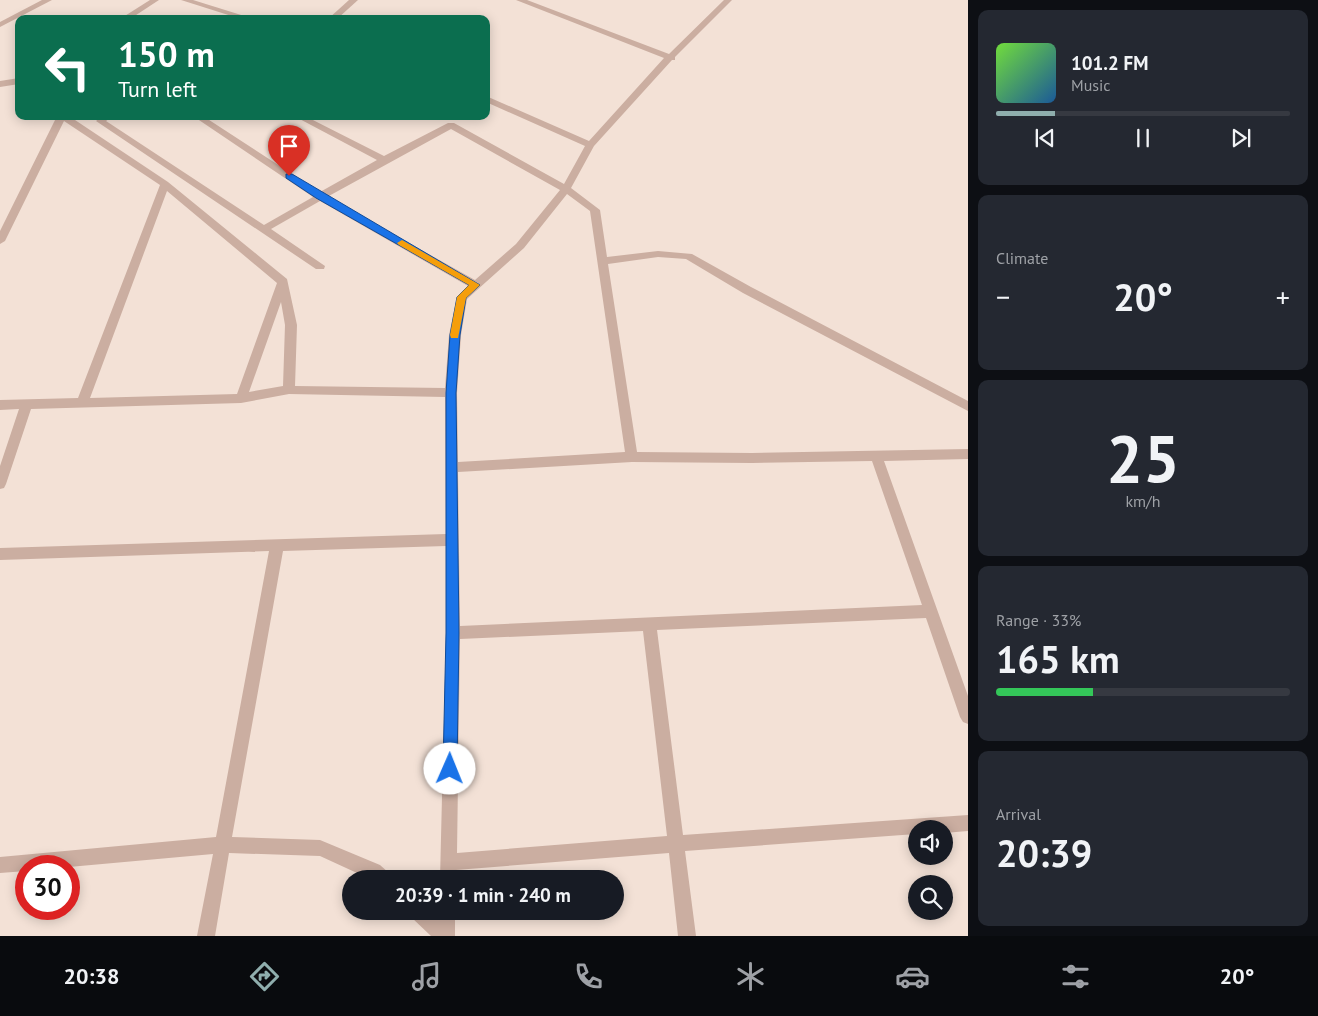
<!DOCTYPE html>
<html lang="en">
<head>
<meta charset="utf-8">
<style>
  body { margin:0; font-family:"PT Sans",sans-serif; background:#242831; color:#f1f3f6; height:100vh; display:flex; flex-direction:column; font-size:19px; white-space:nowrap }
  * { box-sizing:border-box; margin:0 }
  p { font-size:16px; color:#9ea1a6 }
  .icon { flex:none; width:28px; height:28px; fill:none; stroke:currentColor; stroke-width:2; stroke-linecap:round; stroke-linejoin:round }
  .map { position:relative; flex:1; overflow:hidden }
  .panel { display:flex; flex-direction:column; gap:10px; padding:10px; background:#0d0f14; width:350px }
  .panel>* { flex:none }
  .banner { position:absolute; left:15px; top:15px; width:475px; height:105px; border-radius:10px; box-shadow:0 2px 12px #0003; background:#0b6e4f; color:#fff; overflow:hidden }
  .tools { position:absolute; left:908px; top:820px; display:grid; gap:10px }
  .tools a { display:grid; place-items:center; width:45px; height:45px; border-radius:50%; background:#171b24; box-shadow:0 2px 12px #0003; font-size:25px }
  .speed { position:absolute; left:15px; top:855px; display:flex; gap:10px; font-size:25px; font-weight:700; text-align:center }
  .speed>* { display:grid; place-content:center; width:65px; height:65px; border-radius:50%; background:#171b24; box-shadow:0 2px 12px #0003; line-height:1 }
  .speed .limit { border:8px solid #d22; background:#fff; color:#111 }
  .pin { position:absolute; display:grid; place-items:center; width:42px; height:42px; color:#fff; margin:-51px -21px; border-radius:50% 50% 50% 0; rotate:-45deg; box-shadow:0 0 5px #0007 }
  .pin .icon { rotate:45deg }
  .me { position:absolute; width:55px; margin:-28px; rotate:1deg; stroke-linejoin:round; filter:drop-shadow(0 0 4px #0008) }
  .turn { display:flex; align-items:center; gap:18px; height:105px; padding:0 20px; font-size:22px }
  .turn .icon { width:65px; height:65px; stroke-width:2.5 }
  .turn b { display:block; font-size:35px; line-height:42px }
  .big { font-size:38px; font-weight:800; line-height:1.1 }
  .panel .card { flex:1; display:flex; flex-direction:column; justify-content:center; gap:8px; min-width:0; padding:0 18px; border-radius:10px; background:#242831 }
  .panel .dial { align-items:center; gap:0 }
  .dial b { font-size:65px; line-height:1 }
  .song { display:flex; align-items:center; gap:15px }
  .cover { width:60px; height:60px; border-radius:8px; background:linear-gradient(135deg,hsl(100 70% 55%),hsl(210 70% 35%)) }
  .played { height:5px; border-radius:2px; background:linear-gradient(90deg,#8faead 20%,#363941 20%) }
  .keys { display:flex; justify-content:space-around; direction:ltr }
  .heat { display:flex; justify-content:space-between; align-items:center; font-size:28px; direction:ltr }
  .charge { height:8px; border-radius:4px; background:linear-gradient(90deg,#34c759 33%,#363941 0) }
  .trip { position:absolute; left:342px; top:870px; width:282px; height:50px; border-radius:25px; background:#171b24; box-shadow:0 2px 12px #0003; font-weight:800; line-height:50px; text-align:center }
  .menu { display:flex; height:80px; justify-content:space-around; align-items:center; background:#090b0e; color:#9ea1a6 }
  .menu .icon { width:35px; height:35px }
  .menu .selected { color:#8faead }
  .menu b { font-size:22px; color:#f1f3f6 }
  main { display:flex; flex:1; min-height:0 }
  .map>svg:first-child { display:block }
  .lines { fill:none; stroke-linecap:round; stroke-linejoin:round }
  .minor { fill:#cbaea1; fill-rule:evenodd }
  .route { fill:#1a73e8; stroke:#114b97 }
  .slow { fill:#f59e0b }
</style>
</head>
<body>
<main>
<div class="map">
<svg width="968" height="936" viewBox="0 0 968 936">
  <rect width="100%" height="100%" fill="#f3e1d6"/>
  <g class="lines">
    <g class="minor">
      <path d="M42,0H52L0,27V22Z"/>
      <path d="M150,0H159L130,19H120Z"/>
      <path d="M181,0H193L254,19H241Z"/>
      <path d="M349,0H358L337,19H328Z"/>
      <path d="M516,0H527L669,54L724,0H732L675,57V60H672L594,146L571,188L600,210L607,257L658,251L692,254L751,287L968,401V411L743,293L686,259L658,257L608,264L637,452L752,453L968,449V459L884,461L968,696V724L963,722L960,717L926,618L657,630L683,835L968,815V831L944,833V829H916V834L685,851L696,936H678L669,853L456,870V879H440L446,633V546L283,551L232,837L320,840L380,865L389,873L391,879H370L320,856L229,853L215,936H197L213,854L69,867L26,866V871L0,873V857L216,837L269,551L0,560V548L446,534L445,397L289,394L241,403L31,409L6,484L4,488L0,489V466L19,409L0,410V400L78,398L160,185L64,121L5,241L0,244V231L57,116H69L168,182L287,279L297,325L295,386L445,388L449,335L457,297L468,286L320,201L271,229L325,266L324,269H316L96,121L102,116H113L106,121L264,225L313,197L193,116H203L320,192L377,160L294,116H305L384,156L448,123H454L564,184L585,146L486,102V96L589,141L664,58ZM451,129L560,190L516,244L475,280L327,197ZM167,191L277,283L237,394L90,398ZM567,194L590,211L625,452L458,462L457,393L461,335L467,299L524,248ZM281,302L285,325L283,386L249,392ZM872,461L922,605L460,626L458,472L632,462L752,463ZM643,631L667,836L457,853L460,639Z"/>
      <path d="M19,78V84L0,87V81Z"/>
      <path d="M409,911H430L438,919V911H455V936H431L411,917Z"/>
    </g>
  </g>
  <path class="route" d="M286,174H292L480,285L466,298L460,335L456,393L459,633L457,769L455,774L450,776L445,774L443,769L446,633V393L450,335L457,297L469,285L316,198L286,178Z"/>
  <path class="slow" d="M402,240L480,285L466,298L458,338H451L450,335L457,297L469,285L399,245L397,243Z"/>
</svg>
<div class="tools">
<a><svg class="icon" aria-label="sound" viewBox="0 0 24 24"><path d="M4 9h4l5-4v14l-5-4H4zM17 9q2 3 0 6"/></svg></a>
<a><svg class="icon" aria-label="search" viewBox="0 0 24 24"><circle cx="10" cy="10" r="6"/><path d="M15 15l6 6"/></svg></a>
</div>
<div class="speed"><div class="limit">30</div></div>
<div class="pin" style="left:289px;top:176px;background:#d93025"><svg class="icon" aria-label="arrive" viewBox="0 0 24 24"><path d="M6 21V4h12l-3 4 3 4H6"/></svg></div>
<svg class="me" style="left:450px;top:769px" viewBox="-20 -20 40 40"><circle r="19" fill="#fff"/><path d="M0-13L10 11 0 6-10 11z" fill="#1a73e8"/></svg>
<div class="trip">20:39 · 1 min · 240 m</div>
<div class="banner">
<div class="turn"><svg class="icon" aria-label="left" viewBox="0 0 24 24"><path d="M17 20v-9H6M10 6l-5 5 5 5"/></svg><div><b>150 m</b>Turn left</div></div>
</div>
</div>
<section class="panel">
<div class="card">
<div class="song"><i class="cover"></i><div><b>101.2 FM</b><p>Music</p></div></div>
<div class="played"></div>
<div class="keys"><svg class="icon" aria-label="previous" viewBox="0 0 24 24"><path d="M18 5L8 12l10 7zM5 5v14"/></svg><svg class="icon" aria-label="pause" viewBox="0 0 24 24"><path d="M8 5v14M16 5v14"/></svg><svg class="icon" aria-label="next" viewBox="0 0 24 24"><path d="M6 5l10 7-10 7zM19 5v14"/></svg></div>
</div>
<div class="card"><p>Climate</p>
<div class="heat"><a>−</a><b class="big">20°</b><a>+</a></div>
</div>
<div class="card dial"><b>25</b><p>km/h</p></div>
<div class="card"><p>Range · 33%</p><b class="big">165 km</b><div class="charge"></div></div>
<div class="card"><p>Arrival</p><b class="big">20:39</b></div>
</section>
</main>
<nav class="menu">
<b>20:38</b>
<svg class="icon selected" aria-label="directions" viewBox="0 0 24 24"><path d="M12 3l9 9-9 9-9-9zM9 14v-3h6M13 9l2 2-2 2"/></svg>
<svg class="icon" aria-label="music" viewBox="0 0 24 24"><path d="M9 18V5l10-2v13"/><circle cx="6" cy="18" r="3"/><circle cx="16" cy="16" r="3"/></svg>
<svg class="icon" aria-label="phone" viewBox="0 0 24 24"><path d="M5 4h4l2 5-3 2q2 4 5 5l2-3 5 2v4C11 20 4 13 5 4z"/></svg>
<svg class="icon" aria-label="climate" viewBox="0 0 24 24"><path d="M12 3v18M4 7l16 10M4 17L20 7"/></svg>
<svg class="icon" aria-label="car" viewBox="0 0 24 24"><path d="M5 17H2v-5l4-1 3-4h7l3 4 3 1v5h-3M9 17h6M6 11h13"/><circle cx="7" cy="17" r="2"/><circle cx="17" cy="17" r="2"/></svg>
<svg class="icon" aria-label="filters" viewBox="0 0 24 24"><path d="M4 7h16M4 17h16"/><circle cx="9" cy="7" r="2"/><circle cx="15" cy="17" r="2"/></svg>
<b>20°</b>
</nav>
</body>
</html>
